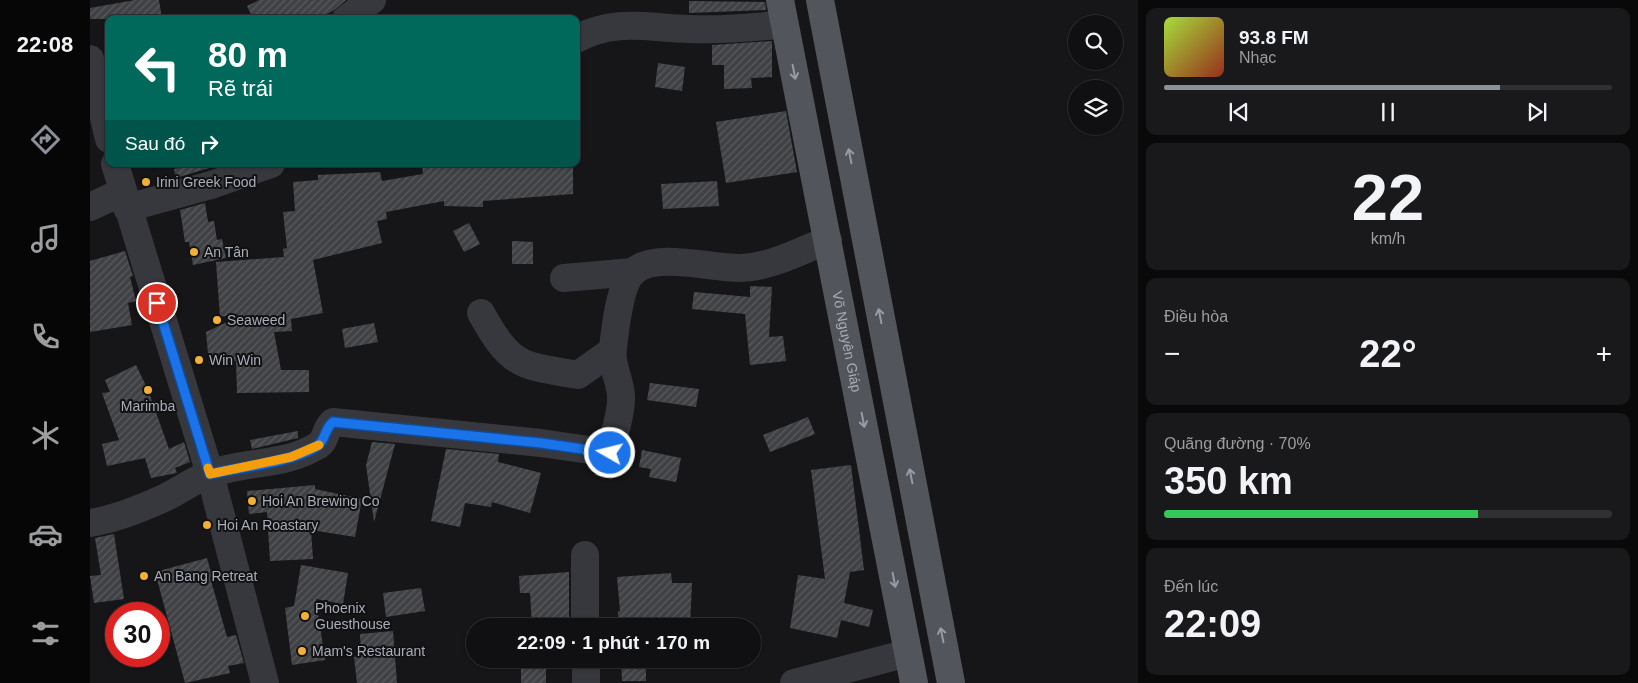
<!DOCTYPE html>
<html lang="vi">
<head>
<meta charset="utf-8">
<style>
  body { margin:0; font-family:Helvetica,sans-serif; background:#19191b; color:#f1f3f6; height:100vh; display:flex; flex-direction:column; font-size:19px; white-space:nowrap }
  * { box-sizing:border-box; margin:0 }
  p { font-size:16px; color:#9c9d9f }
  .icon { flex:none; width:28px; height:28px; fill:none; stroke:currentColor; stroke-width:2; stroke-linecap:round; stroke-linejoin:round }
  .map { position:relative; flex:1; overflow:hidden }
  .side { display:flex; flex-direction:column; gap:8px; padding:8px; background:#09090a; width:500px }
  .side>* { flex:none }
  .top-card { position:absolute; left:15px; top:15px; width:475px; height:152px; border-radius:10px; box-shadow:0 1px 4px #0004,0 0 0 1px #303032; background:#00695c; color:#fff; overflow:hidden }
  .controls { position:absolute; left:978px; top:15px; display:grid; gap:10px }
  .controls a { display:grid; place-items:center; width:55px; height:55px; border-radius:50%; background:#101012; box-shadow:0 1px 4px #0004,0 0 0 1px #303032; font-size:25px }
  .speed { position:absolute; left:15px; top:602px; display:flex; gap:10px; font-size:25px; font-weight:700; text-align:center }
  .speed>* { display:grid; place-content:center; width:65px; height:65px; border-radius:50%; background:#101012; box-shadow:0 1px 4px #0004,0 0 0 1px #303032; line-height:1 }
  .speed .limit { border:8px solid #d22; background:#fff; color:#111 }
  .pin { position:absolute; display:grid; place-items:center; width:42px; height:42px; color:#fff; margin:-21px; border:2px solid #fff; border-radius:50%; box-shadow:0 1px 5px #0007 }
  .me { position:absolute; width:55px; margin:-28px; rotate:278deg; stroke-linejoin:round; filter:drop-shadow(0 0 4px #0008) }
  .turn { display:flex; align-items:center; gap:18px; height:105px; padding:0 20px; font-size:22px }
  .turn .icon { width:65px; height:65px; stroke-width:2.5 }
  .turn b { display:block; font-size:35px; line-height:42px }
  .then { display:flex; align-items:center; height:48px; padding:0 20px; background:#0003; gap:10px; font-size:19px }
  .big { font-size:38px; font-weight:700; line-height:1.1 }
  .side .tile { flex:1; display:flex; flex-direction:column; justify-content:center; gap:8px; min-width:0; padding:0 18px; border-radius:10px; background:#19191b }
  .side .dial { align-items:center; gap:0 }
  .dial b { font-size:65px; line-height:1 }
  .song { display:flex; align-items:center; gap:15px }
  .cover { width:60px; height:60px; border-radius:8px; background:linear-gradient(135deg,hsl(80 70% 55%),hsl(10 70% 35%)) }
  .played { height:5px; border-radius:2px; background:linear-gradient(90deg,#8c9099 75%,#303032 75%) }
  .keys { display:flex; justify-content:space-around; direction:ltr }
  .heat { display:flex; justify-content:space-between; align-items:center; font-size:28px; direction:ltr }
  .charge { height:8px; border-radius:4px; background:linear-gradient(90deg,#34c759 70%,#303032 0) }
  .trip { position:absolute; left:376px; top:618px; width:295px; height:50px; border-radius:25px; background:#101012; box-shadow:0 1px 4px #0004,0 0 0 1px #303032; font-weight:700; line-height:50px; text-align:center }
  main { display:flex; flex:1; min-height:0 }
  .menu { display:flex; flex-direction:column; width:90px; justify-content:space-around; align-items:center; background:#060607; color:#9c9d9f }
  .menu .icon { width:35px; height:35px }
  .menu .current { color:#8c9099 }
  .menu b { font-size:22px; color:#f1f3f6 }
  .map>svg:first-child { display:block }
  .building { fill:url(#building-hatch) }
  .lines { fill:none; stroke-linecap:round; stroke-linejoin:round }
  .minor { stroke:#37383d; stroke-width:28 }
  .major { stroke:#53555c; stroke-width:28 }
  .oneway { stroke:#979ba6 }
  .route-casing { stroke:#114b97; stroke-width:12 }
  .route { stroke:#1a73e8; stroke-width:9 }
  .slow { stroke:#f59e0b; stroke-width:9 }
  .poi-dot { fill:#f2b134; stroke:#111113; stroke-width:2 }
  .labels { text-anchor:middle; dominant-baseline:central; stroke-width:4; stroke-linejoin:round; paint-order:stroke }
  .poi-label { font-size:14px; fill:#a8adb8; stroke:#111113; text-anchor:start }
  .street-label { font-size:14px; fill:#a8adb8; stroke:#111113 }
</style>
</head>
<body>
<main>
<nav class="menu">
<b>22:08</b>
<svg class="icon current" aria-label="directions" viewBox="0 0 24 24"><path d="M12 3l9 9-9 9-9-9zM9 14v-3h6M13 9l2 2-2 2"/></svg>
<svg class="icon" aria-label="music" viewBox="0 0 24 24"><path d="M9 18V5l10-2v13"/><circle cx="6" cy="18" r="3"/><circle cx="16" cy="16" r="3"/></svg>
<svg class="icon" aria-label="phone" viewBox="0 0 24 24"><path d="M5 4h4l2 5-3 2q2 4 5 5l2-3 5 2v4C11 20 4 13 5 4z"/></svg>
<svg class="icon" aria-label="climate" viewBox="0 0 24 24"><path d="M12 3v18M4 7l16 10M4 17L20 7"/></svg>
<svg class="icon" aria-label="car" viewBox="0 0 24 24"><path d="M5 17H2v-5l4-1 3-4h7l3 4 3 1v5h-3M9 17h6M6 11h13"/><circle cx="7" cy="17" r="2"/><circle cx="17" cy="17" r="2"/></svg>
<svg class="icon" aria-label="filters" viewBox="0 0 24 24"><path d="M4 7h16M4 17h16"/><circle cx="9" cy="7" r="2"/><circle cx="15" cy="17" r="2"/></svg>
</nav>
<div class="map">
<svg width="1048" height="683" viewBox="0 0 1048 683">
  <defs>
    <pattern id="building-hatch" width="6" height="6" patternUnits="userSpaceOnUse" patternTransform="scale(1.25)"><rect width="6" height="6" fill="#404145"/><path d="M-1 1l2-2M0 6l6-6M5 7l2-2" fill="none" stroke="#595a5e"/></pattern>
  </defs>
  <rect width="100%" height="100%" fill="#161618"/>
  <g class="building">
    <path d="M45,0H69L72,19H0V8Z"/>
    <path d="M169,0H256L243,11L226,19H163L157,6Z"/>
    <path d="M599,1L675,2L676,10L599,13Z"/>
    <path d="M682,41V77L661,78L662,88L634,89V65H622V45Z"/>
    <path d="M568,63L595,67L592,91L565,87Z"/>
    <path d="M696,111L707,172L636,183L626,122Z"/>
    <path d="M115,164H132L86,178L84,169Z"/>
    <path d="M332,164H483V194L393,201V207L354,206V201L296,212L297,219L287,221L292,243L223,260L233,313L201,319L202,331L184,332L191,370H219V392L147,393L146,361L119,364L116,332L148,317L147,314L130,317L126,262L194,257L193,249L197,248L193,212L205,211L203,182L228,180V175L290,172L292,181L333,174Z"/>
    <path d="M627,181L629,206L573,209L571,184Z"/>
    <path d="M115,203L118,222L124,221L127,240L132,239L136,258L103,265L99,242H95L90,210Z"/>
    <path d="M379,223L390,244L374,252L363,231Z"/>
    <path d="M422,241L443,242V264H422Z"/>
    <path d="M35,251L43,276L40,277L46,301L38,303L42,325L0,332V261Z"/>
    <path d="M660,286L682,287L679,337L693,336L696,361L660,365L655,314L602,309L604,292L660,297Z"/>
    <path d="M284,323L288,342L255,348L252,329Z"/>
    <path d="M46,365L58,390L79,449L94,442L100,462L85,468L87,473L61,478L55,458L17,466L12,444L29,440L12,393L20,392L15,380Z"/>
    <path d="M560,383L609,389L606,407L557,400Z"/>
    <path d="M718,417L725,434L680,452L673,435Z"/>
    <path d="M208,431V438L162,449L160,440Z"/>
    <path d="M282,442L305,444L284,522L276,465Z"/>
    <path d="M356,449L409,454L408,462L451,473L440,513L402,502L401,507L375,503L370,527L341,521Z"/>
    <path d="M552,450L591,458L586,482L559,477L561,469L549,467Z"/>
    <path d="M761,465L774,570L760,572L754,603L783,610L779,627L751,620L747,638L700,628L708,575L735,579L721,470Z"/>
    <path d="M225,485V489L272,499L265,537L221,530L223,559L180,561L177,512L159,514L157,491Z"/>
    <path d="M24,534L34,599L4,603L0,576L11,575L5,538Z"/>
    <path d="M117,558L122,576L120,577L137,637L146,635L154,663L138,666L140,673L95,683L65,572Z"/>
    <path d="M211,565L258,573L253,604L226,599L235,660L202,665L195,608L204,606Z"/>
    <path d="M479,572V626H442L440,593H430L429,576Z"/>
    <path d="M581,573L582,583H602L600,626H528V612L530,611L527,577Z"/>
    <path d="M331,588L335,611L296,617L293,593Z"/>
    <path d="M303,631L307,683H267L264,657L271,656L270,634Z"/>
    <path d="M531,659H556V681H532Z"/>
    <rect x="431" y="665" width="25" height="18"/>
  </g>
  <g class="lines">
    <g class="minor">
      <path d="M256,19L282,0"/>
      <path d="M486,39C526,18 557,28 599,29C631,30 662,28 694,24"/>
      <path d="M0,59L19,139"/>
      <path d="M25,164L120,474L175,683"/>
      <path d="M0,207L32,192"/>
      <path d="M37,208L121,185L181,164"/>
      <path d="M474,278L543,272"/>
      <path d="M391,313C421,367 430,365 488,375L522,351"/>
      <path d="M0,523C25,519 50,509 72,499C88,492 103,480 120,474C154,461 195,466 227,446C237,441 234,429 243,422L451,443L520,453C523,437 532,413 531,397C531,381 520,365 523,348C525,330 530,284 543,272C566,251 622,269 651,268C681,267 710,251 738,240"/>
      <path d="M495,555V626"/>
      <path d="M496,659V683"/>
      <path d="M704,683L818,653"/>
    </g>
    <g class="major">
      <path id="s1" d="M690,0L824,683"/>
      <path d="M730,0L861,683"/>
    </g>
  </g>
  <defs><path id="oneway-shaft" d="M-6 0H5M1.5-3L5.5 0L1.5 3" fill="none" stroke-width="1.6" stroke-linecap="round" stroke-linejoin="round" transform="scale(1.25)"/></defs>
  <g class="oneway">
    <use href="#oneway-shaft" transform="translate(704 72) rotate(79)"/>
    <use href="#oneway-shaft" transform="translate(760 156) rotate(-101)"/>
    <use href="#oneway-shaft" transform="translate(790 316) rotate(-101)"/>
    <use href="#oneway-shaft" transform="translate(773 420) rotate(79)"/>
    <use href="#oneway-shaft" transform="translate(821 476) rotate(-101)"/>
    <use href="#oneway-shaft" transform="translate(804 580) rotate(79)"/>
    <use href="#oneway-shaft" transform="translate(852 635) rotate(-101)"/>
  </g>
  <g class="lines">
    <g class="route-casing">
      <path id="route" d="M67,303L120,474C152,467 198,463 226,447C236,441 234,429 243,422L451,443L520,453"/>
    </g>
    <use href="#route" class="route"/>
    <path class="slow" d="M118,468L120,474L201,457L229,445"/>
  </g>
  <g class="poi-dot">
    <circle cx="56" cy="182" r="5"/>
    <circle cx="104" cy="252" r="5"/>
    <circle cx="127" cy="320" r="5"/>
    <circle cx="109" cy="360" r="5"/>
    <circle cx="58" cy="390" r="5"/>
    <circle cx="162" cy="501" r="5"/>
    <circle cx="117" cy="525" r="5"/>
    <circle cx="54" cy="576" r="5"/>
    <circle cx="215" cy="616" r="5"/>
    <circle cx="212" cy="651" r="5"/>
  </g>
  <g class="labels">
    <g class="poi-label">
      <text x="66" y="182">Irini Greek Food</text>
      <text x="114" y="252">An Tân</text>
      <text x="137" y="320">Seaweed</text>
      <text x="119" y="360">Win Win</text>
      <text x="58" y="406" text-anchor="middle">Marimba</text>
      <text x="172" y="501">Hoi An Brewing Co</text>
      <text x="127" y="525">Hoi An Roastary</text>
      <text x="64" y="576">An Bang Retreat</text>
      <text x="225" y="608">Phoenix<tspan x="225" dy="16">Guesthouse</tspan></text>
      <text x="222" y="651">Mam's Restaurant</text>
    </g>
    <g class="street-label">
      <text stroke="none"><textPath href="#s1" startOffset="348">Võ Nguyên Giáp</textPath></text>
    </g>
  </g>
</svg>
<div class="controls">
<a><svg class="icon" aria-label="search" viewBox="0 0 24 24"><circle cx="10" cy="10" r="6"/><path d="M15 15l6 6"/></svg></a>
<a><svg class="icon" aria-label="layers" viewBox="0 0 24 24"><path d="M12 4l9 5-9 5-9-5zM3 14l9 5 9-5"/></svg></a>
</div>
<div class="speed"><div class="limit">30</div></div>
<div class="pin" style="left:67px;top:303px;background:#d93025"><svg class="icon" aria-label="arrive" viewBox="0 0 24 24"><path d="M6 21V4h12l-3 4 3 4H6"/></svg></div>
<svg class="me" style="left:520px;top:453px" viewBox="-20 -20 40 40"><circle r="17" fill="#1a73e8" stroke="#fff" stroke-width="3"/><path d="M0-11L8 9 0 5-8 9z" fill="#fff"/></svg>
<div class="trip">22:09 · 1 phút · 170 m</div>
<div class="top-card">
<div class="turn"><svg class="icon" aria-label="left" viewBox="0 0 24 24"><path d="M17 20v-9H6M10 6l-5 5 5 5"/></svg><div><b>80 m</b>Rẽ trái</div></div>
<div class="then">Sau đó<svg class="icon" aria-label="right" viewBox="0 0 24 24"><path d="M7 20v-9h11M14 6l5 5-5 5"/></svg></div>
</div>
</div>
<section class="side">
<div class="tile">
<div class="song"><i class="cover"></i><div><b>93.8 FM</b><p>Nhạc</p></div></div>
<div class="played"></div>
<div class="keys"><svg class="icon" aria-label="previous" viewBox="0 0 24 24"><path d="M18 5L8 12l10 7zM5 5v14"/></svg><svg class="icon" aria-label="pause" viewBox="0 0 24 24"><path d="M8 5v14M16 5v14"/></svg><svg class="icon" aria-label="next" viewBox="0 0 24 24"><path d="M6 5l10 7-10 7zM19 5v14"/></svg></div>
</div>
<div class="tile dial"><b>22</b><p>km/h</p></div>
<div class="tile"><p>Điều hòa</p>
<div class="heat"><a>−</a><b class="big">22°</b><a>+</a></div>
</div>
<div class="tile"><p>Quãng đường · 70%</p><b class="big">350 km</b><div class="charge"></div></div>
<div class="tile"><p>Đến lúc</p><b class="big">22:09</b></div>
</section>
</main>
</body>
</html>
